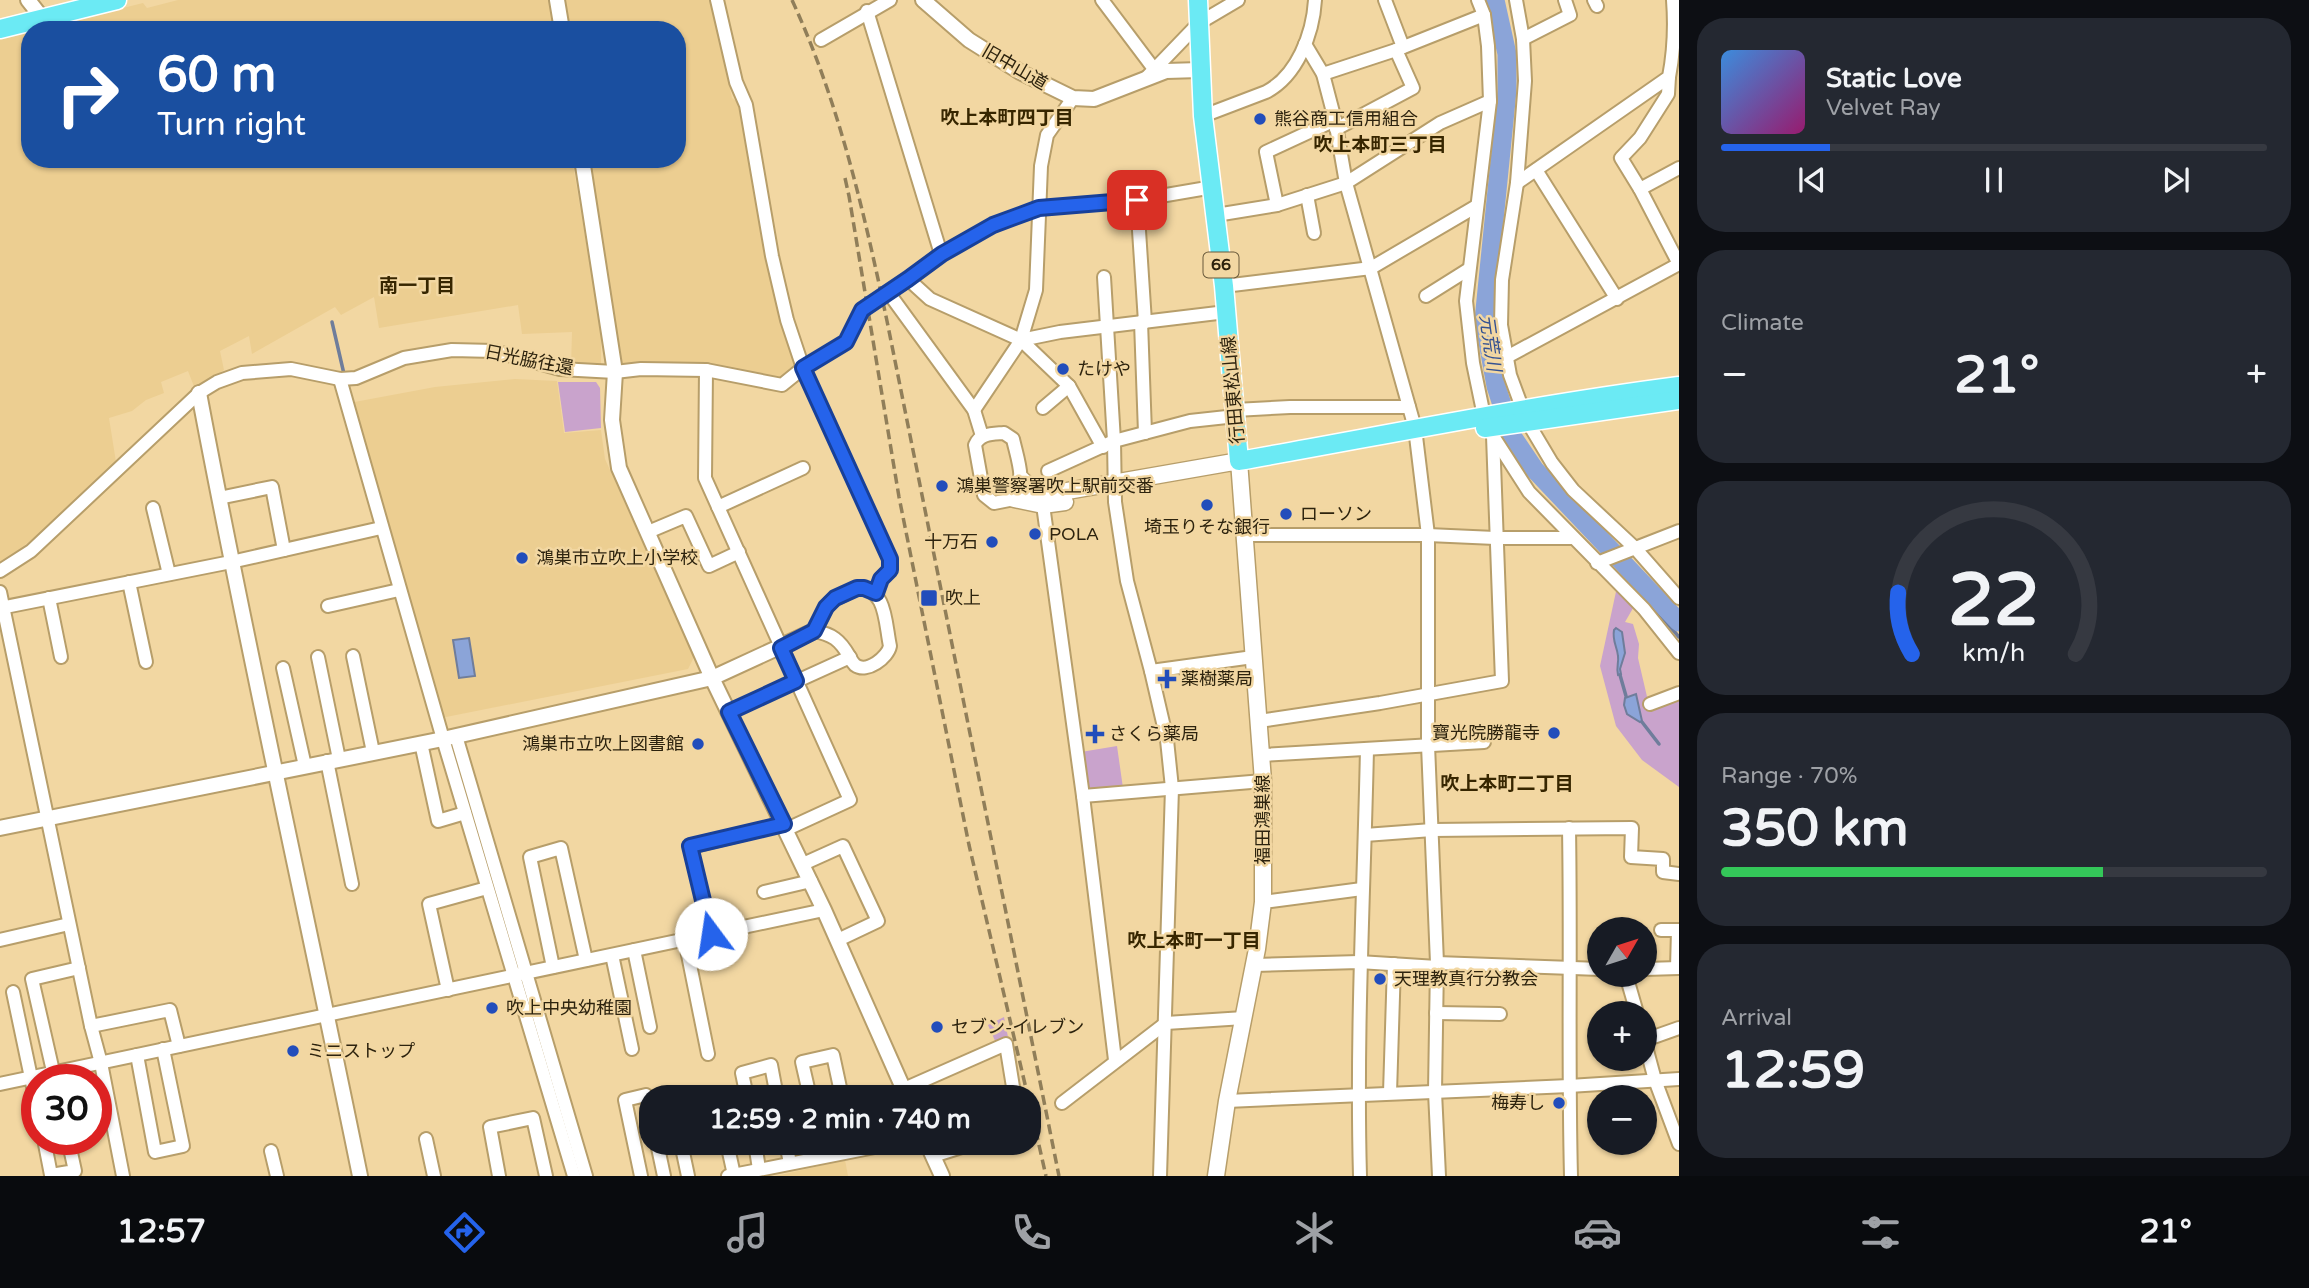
<!DOCTYPE html>
<html lang="en">
<head>
<meta charset="utf-8">
<style>
  body { margin:0; font-family:"Varela Round","Noto Sans JP",sans-serif; background:#242831; color:#f1f3f6; height:100vh; display:flex; flex-direction:column; font-size:26px; white-space:nowrap }
  * { box-sizing:border-box; margin:0 }
  p { font-size:23px; color:#9ea1a6 }
  .icon { flex:none; width:38px; height:38px; fill:none; stroke:currentColor; stroke-width:2; stroke-linecap:round; stroke-linejoin:round }
  .map { position:relative; flex:1; overflow:hidden }
  .drawer { display:flex; flex-direction:column; gap:18px; padding:18px; background:#0d0f14; width:630px }
  .drawer>* { flex:none }
  .guide { position:absolute; left:21px; top:21px; width:665px; height:147px; border-radius:28px; box-shadow:0 2px 5px #0004; background:#1a4fa0; color:#fff; overflow:hidden }
  .needle { width:46px; rotate:51deg }
  .tools { position:absolute; left:1587px; top:917px; display:grid; gap:14px }
  .tools a { display:grid; place-items:center; width:70px; height:70px; border-radius:50%; background:#171b24; box-shadow:0 2px 5px #0004; font-size:35px }
  .speed { position:absolute; left:21px; top:1064px; display:flex; gap:14px; font-size:35px; font-weight:700; text-align:center }
  .speed>* { display:grid; place-content:center; width:91px; height:91px; border-radius:50%; background:#171b24; box-shadow:0 2px 5px #0004; line-height:1 }
  .speed .limit { border:10px solid #d22; background:#fff; color:#111 }
  .pin { position:absolute; display:grid; place-items:center; width:60px; height:60px; color:#fff; margin:-30px; border-radius:14px; box-shadow:0 4px 10px #0006 }
  .me { position:absolute; width:77px; margin:-38px; rotate:346deg; stroke-linejoin:round; filter:drop-shadow(0 0 5px #0008) }
  .turn { display:flex; align-items:center; gap:24px; height:147px; padding:0 21px; font-size:32px }
  .turn .icon { width:91px; height:91px; stroke-width:2.5 }
  .turn b { display:block; font-size:49px; line-height:60px }
  .big { font-size:52px; font-weight:700; line-height:1.1 }
  .drawer .tile { flex:1; display:flex; flex-direction:column; justify-content:center; gap:10px; min-width:0; padding:0 24px; border-radius:28px; background:#242831 }
  .drawer .dial { align-items:center; gap:0 }
  .dial svg { height:182px; overflow:visible; fill:none; stroke:#363941; stroke-width:7; stroke-linecap:round; text-anchor:middle }
  .dial text { fill:#f1f3f6; stroke:none }
  .song { display:flex; align-items:center; gap:21px }
  .cover { width:84px; height:84px; border-radius:10px; background:linear-gradient(135deg,hsl(210 70% 55%),hsl(320 70% 35%)) }
  .played { height:7px; border-radius:4px; background:linear-gradient(90deg,#2563eb 20%,#363941 20%) }
  .keys { display:flex; justify-content:space-around; direction:ltr }
  .heat { display:flex; justify-content:space-between; align-items:center; font-size:38px; direction:ltr }
  .charge { height:10px; border-radius:5px; background:linear-gradient(90deg,#34c759 70%,#363941 0) }
  .trip { position:absolute; left:639px; top:1085px; width:402px; height:70px; border-radius:28px; background:#171b24; box-shadow:0 2px 5px #0004; font-weight:700; line-height:70px; text-align:center }
  .tabs { display:flex; height:112px; justify-content:space-around; align-items:center; background:#090b0e; color:#9ea1a6 }
  .tabs .icon { width:49px; height:49px }
  .tabs .current { color:#2563eb }
  .tabs b { font-size:32px; color:#f1f3f6 }
  main { display:flex; flex:1; min-height:0 }
  .map>svg:first-child { display:block }
  .built { fill:#ecce91 }
  .green { fill:#c9a3cc }
  .water { fill:#8ba4d8; stroke:#6f7d9b; stroke-width:2 }
  .lines { fill:none; stroke-linecap:round; stroke-linejoin:round }
  .stream { stroke:#6f7d9b; stroke-width:3.5 }
  .river { stroke:#8ba4d8; stroke-width:19 }
  .minor-casing { stroke:#b79e6a; stroke-width:16 }
  .tertiary-casing { stroke:#b79e6a; stroke-width:18 }
  .secondary-casing { stroke:#b79e6a; stroke-width:19 }
  .primary-casing { stroke:#fff; stroke-width:21 }
  .minor { stroke:#fff; stroke-width:12 }
  .tertiary { stroke:#fff; stroke-width:14 }
  .secondary { stroke:#fff; stroke-width:16 }
  .primary { stroke:#6beaf4; stroke-width:18 }
  .rail { stroke:#907e59; stroke-width:3.5; stroke-dasharray:10 5; stroke-linecap:butt }
  .route-casing { stroke:#184099; stroke-width:18 }
  .route { stroke:#2563eb; stroke-width:12 }
  .poi-dot { fill:#224dbb; stroke:#f2d7a2; stroke-width:2.5 }
  .labels { text-anchor:middle; dominant-baseline:central; stroke-width:5; stroke-linejoin:round; paint-order:stroke }
  .shield { fill:#f2d7a2; stroke:#68593a; stroke-width:2 }
  .shield-label { font-size:16px; font-weight:bold; fill:#2d230e }
  .street-label { font-size:18px; fill:#2d230e; stroke:#f2d7a2 }
  .poi-label { font-size:18px; fill:#2d230e; stroke:#f2d7a2; text-anchor:start }
  .neighbourhood-label { font-size:19px; font-weight:bold; fill:#372600; stroke:#f2d7a2 }
  .water-label { font-size:19px; font-style:italic; fill:#355292; stroke:#f2d7a2 }
</style>
</head>
<body>
<main>
<div class="map">
<svg width="1679" height="1176" viewBox="0 0 1679 1176">
  <rect width="100%" height="100%" fill="#f2d7a2"/>
  <g class="built">
    <path d="M178,0H549L554,30H35L143,3L147,8Z"/>
    <path d="M561,0H711L732,98L743,106L797,366L785,379L773,381L622,370L585,159H677V30H565Z"/>
    <path d="M30,31V159H572L601,331V368H571L572,332L522,334L518,305L379,328L374,297L341,315L335,307L252,354L249,336L220,351L224,370L195,389L188,371L161,382L164,393L146,400L132,411L109,418L116,462L34,538L0,564V38Z"/>
    <path d="M515,379L557,381L564,433L601,430L605,459L694,657L688,669L441,718L349,403L435,387Z"/>
    <path d="M845,1160L848,1176H776Z"/>
  </g>
  <g class="green">
    <path d="M558,382H596L600,388L601,428L565,432Z"/>
    <path d="M1617,587L1636,603L1625,622L1633,624L1639,644L1638,658L1648,701L1679,696V787L1642,760L1616,726L1600,666Z"/>
    <path d="M1117,746L1123,788L1088,791L1081,752Z"/>
    <path d="M1004,1017L1008,1037L996,1043L988,1025Z"/>
  </g>
  <g class="water">
    <path d="M1616,628L1622,632L1625,653L1620,669L1621,674L1618,675C1616,667 1619,663 1618,656C1617,646 1612,641 1614,630Z"/>
    <path d="M469,638L475,676L459,678L453,640Z"/>
    <path d="M1636,694L1642,721L1640,722L1627,714L1624,705L1625,698Z"/>
  </g>
  <g class="lines">
    <g class="stream">
      <path d="M332,322L344,374"/>
      <path d="M1646,598L1679,637"/>
      <path d="M1620,675L1626,696"/>
      <path d="M1642,722L1659,744"/>
    </g>
    <path class="river" d="M1495,0L1507,54V91L1484,320L1496,386L1512,436L1535,470L1679,622"/>
    <g class="minor-casing">
      <g id="minor">
        <path d="M717,0L736,82L746,105L772,256L787,320L803,368L890,559V570L881,579L876,593"/>
        <path d="M1102,0L1154,69"/>
        <path d="M1385,0L1403,47"/>
        <path d="M1478,0L1484,15L1488,46L1490,101L1466,301L1473,363L1484,416L1493,436L1529,492L1644,609L1679,653"/>
        <path d="M1516,0L1523,39L1525,81L1517,183L1502,280L1501,325L1510,375L1527,421L1552,463L1573,490L1635,548L1679,598"/>
        <path d="M1594,0L1597,6"/>
        <path d="M867,11L941,254"/>
        <path d="M1523,39L1570,15L1565,0"/>
        <path d="M821,40L890,0"/>
        <path d="M1305,44L1323,74L1335,120L1346,183L1415,428L1428,535V745L1437,963L1435,1092L1439,1176"/>
        <path d="M1323,74L1396,50L1484,15"/>
        <path d="M1147,77L1199,23L1238,0"/>
        <path d="M1669,77L1668,94L1640,138L1621,158L1640,189L1679,264"/>
        <path d="M1203,116L1266,92C1297,76 1313,34 1315,0"/>
        <path d="M1336,129L1413,88L1396,50"/>
        <path d="M1536,170L1617,299"/>
        <path d="M1517,183L1669,77C1674,51 1675,26 1673,0"/>
        <path d="M1640,189L1679,168"/>
        <path d="M1307,195L1314,233"/>
        <path d="M1137,200L1145,322"/>
        <path d="M1277,205L1266,152L1335,120"/>
        <path d="M1216,215L1277,205L1346,183L1440,123L1490,101"/>
        <path d="M1104,277L1114,441L1115,502L1127,581L1151,671L1167,740L1172,788L1160,1176"/>
        <path d="M908,279L930,299L1021,340L1069,386L1103,447"/>
        <path d="M1224,286L1371,268L1475,207"/>
        <path d="M888,292L974,410L982,436"/>
        <path d="M1426,296L1469,269"/>
        <path d="M1141,322L1145,433"/>
        <path d="M1021,340L1060,332L1226,312"/>
        <path d="M1505,358L1679,264"/>
        <path d="M706,370L705,478L850,800L787,829"/>
        <path d="M340,379L443,739L574,1176"/>
        <path d="M1043,408L1069,386"/>
        <path d="M974,410L1021,340L1036,290L1041,166L1047,135L1073,98"/>
        <path d="M1235,410L1290,407H1409"/>
        <path d="M1004,433L1013,439C1017,458 1027,482 1014,499L994,503L984,495L975,445C980,433 993,434 1004,433Z"/>
        <path d="M1048,471L1114,441L1190,421L1236,416"/>
        <path d="M219,498L272,487L284,550"/>
        <path d="M1043,505L1083,796L1115,1060"/>
        <path d="M718,507L803,468"/>
        <path d="M153,508L169,574"/>
        <path d="M648,532L686,516L709,566L739,552"/>
        <path d="M1246,535H1428L1495,538H1573"/>
        <path d="M1597,563L1679,531"/>
        <path d="M0,571L31,551L199,393L217,382L242,373L291,369L340,379L356,378L404,358L452,350L494,351L560,369L615,372L641,369L706,370L782,385L803,368L846,342L862,310L908,279L941,254L993,225L1039,208L1137,200L1213,187"/>
        <path d="M129,582L146,662"/>
        <path d="M857,588C887,587 885,624 890,646C888,657 867,674 855,665C853,663 850,658 849,656C840,640 832,634 814,631L830,602Z"/>
        <path d="M0,592L91,1026L101,1063L123,1176"/>
        <path d="M49,598L61,657"/>
        <path d="M328,606L399,590"/>
        <path d="M0,608L231,562L381,528"/>
        <path d="M353,656L373,752"/>
        <path d="M318,657L339,759"/>
        <path d="M283,668L305,766"/>
        <path d="M1151,671L1253,657"/>
        <path d="M1650,704L1679,693"/>
        <path d="M729,712L850,657"/>
        <path d="M1259,721L1380,703L1502,681L1493,436"/>
        <path d="M456,736L586,1176"/>
        <path d="M421,743L438,821L465,813"/>
        <path d="M1262,755L1484,742"/>
        <path d="M327,761L352,884"/>
        <path d="M1083,796L1263,781"/>
        <path d="M1569,828C1571,944 1568,1060 1571,1176"/>
        <path d="M1365,835L1432,830L1632,828L1631,857L1663,859V872L1679,874"/>
        <path d="M803,864L843,846L878,921L838,940"/>
        <path d="M764,892L811,881"/>
        <path d="M1263,902L1362,889"/>
        <path d="M1661,930H1679"/>
        <path d="M711,934L690,847L784,824"/>
        <path d="M0,940L69,924"/>
        <path d="M685,940L708,1054"/>
        <path d="M634,950L650,1027"/>
        <path d="M612,955L632,1049"/>
        <path d="M1437,963L1600,969"/>
        <path d="M1255,965L1359,962L1437,967"/>
        <path d="M553,967L530,857L561,848L586,960"/>
        <path d="M1677,968L1678,930"/>
        <path d="M1645,969L1679,968"/>
        <path d="M1626,975L1637,1013"/>
        <path d="M448,990L429,904L487,888"/>
        <path d="M13,992L37,1106"/>
        <path d="M1436,1013L1500,1014"/>
        <path d="M91,1026L170,1010L179,1046"/>
        <path d="M1645,1040L1679,1028"/>
        <path d="M1645,1043L1655,1080L1679,1144"/>
        <path d="M137,1055L155,1152L183,1146L163,1049"/>
        <path d="M55,1080L32,979L79,968"/>
        <path d="M0,1084L824,910"/>
        <path d="M904,1089L1006,1044L1014,1093L1004,1097"/>
        <path d="M1390,1093L1394,964"/>
        <path d="M747,1097L742,1073L771,1065L777,1097"/>
        <path d="M810,1097L802,1062L833,1055L842,1097"/>
        <path d="M1227,1101L1569,1086L1679,1079"/>
        <path d="M1062,1103L1166,1023L1244,1018"/>
        <path d="M44,1139L51,1175L75,1171L68,1139"/>
        <path d="M426,1139L434,1176"/>
        <path d="M657,1143L664,1176"/>
        <path d="M681,1143L688,1176"/>
        <path d="M727,1143L734,1175"/>
        <path d="M755,1143L759,1169"/>
        <path d="M786,1143L790,1163"/>
        <path d="M271,1151L277,1176"/>
        <path d="M933,1156L974,1143"/>
        <path d="M499,1176L490,1127L533,1118L546,1176"/>
        <path d="M641,1176L625,1100L646,1095L651,1116"/>
        <path d="M728,1176L895,1143"/>
        <path d="M1360,1176C1356,1033 1364,891 1367,749"/>
      </g>
    </g>
    <g class="tertiary-casing">
      <g id="tertiary">
        <path d="M28,0L43,19"/>
        <path d="M557,0L562,30"/>
        <path d="M923,0L969,40L1020,72L1073,98L1094,99L1166,71L1200,70"/>
        <path d="M582,159L615,372L612,420L619,468L712,678L824,910L907,1097"/>
        <path d="M199,393C248,655 307,915 360,1176"/>
        <path d="M0,828L443,739L712,678L814,631"/>
        <path d="M927,1143L942,1176"/>
      </g>
    </g>
    <g class="secondary-casing">
      <g id="secondary">
        <path d="M1021,479L1034,491L1050,494L1239,461L1263,781V902L1257,949L1227,1101L1216,1176"/>
        <path d="M1014,499L1043,505L1065,502"/>
      </g>
    </g>
    <g class="primary-casing">
      <g id="primary">
        <path d="M1198,0L1203,116L1224,286L1239,461C1386,435 1531,405 1679,386"/>
        <path d="M0,29L117,0"/>
        <path d="M1485,428L1679,400"/>
      </g>
    </g>
    <use href="#minor" class="minor"/>
    <use href="#tertiary" class="tertiary"/>
    <use href="#secondary" class="secondary"/>
    <use href="#primary" class="primary"/>
    <g class="rail">
      <path d="M792,0C839,102 864,212 887,321L1059,1176"/>
      <path d="M845,178L849,196L899,497L969,845L1028,1097"/>
      <path d="M1029,1101L1046,1176"/>
    </g>
  </g>
  <g class="lines">
    <g class="route-casing">
      <path id="route" d="M711,934L690,846L784,824L729,712L796,681L781,648L814,631L826,607L835,598L857,588H864L876,593L881,579L890,570V559L803,368L846,342L862,310L908,279L942,254L993,225L1039,208L1137,200"/>
    </g>
    <use href="#route" class="route"/>
  </g>
  <g class="poi-dot">
    <circle cx="1260" cy="119" r="7"/>
    <circle cx="1063" cy="369" r="7"/>
    <circle cx="942" cy="486" r="7"/>
    <circle cx="1207" cy="505" r="7"/>
    <circle cx="1286" cy="514" r="7"/>
    <circle cx="1035" cy="534" r="7"/>
    <circle cx="992" cy="542" r="7"/>
    <circle cx="522" cy="558" r="7"/>
    <rect x="920" y="589" width="18" height="18" rx="3.5"/>
    <path d="M1163.5 668.5h7v7h7v7h-7v7h-7v-7h-7v-7h7z"/>
    <circle cx="1554" cy="733" r="7"/>
    <path d="M1091.5 723.5h7v7h7v7h-7v7h-7v-7h-7v-7h7z"/>
    <circle cx="698" cy="744" r="7"/>
    <circle cx="1380" cy="979" r="7"/>
    <circle cx="492" cy="1008" r="7"/>
    <circle cx="937" cy="1027" r="7"/>
    <circle cx="293" cy="1051" r="7"/>
    <circle cx="1559" cy="1103" r="7"/>
  </g>
  <g class="labels">
    <rect class="shield" x="1203.5" y="252.5" width="35" height="25" rx="5"/>
    <g class="shield-label">
      <text x="1221" y="265">66</text>
    </g>
    <g class="street-label">
      <text transform="translate(1015 67) rotate(30)">旧中山道</text>
      <text transform="translate(529 360) rotate(11)">日光脇往還</text>
      <text transform="translate(1233 390) rotate(-95)">行田東松山線</text>
      <text transform="translate(1263 820) rotate(-90)">福田鴻巣線</text>
    </g>
    <g class="poi-label">
      <text x="1274" y="119">熊谷商工信用組合</text>
      <text x="1077" y="369">たけや</text>
      <text x="956" y="486">鴻巣警察署吹上駅前交番</text>
      <text x="1300" y="514">ローソン</text>
      <text x="1207" y="527" text-anchor="middle">埼玉りそな銀行</text>
      <text x="1049" y="534">POLA</text>
      <text x="978" y="542" text-anchor="end">十万石</text>
      <text x="536" y="558">鴻巣市立吹上小学校</text>
      <text x="945" y="598">吹上</text>
      <text x="1181" y="679">薬樹薬局</text>
      <text x="1540" y="733" text-anchor="end">寶光院勝龍寺</text>
      <text x="1109" y="734">さくら薬局</text>
      <text x="684" y="744" text-anchor="end">鴻巣市立吹上図書館</text>
      <text x="1394" y="979">天理教真行分教会</text>
      <text x="506" y="1008">吹上中央幼稚園</text>
      <text x="951" y="1027">セブン-イレブン</text>
      <text x="307" y="1051">ミニストップ</text>
      <text x="1545" y="1103" text-anchor="end">梅寿し</text>
    </g>
    <g class="neighbourhood-label">
      <text x="1007" y="118">吹上本町四丁目</text>
      <text x="1380" y="145">吹上本町三丁目</text>
      <text x="417" y="286">南一丁目</text>
      <text x="1507" y="784">吹上本町二丁目</text>
      <text x="1194" y="941">吹上本町一丁目</text>
    </g>
    <g class="water-label">
      <text transform="translate(1490 343) rotate(82)">元荒川</text>
    </g>
  </g>
</svg>
<div class="tools">
<a><svg class="needle" viewBox="-14 -14 28 28"><path d="M0-13l5 13h-10z" fill="#e53935"/><path d="M0 13l5-13h-10z" fill="#9ea1a6"/></svg></a>
<a>+</a>
<a>−</a>
</div>
<div class="speed"><div class="limit">30</div></div>
<div class="pin" style="left:1137px;top:200px;background:#d93025"><svg class="icon" aria-label="arrive" viewBox="0 0 24 24"><path d="M6 21V4h12l-3 4 3 4H6"/></svg></div>
<svg class="me" style="left:711px;top:934px" viewBox="-20 -20 40 40"><circle r="19" fill="#fff"/><path d="M0-13L10 11 0 6-10 11z" fill="#2563eb"/></svg>
<div class="trip">12:59 · 2 min · 740 m</div>
<div class="guide">
<div class="turn"><svg class="icon" aria-label="right" viewBox="0 0 24 24"><path d="M7 20v-9h11M14 6l5 5-5 5"/></svg><div><b>60 m</b>Turn right</div></div>
</div>
</div>
<section class="drawer">
<div class="tile">
<div class="song"><i class="cover"></i><div><b>Static Love</b><p>Velvet Ray</p></div></div>
<div class="played"></div>
<div class="keys"><svg class="icon" aria-label="previous" viewBox="0 0 24 24"><path d="M18 5L8 12l10 7zM5 5v14"/></svg><svg class="icon" aria-label="pause" viewBox="0 0 24 24"><path d="M8 5v14M16 5v14"/></svg><svg class="icon" aria-label="next" viewBox="0 0 24 24"><path d="M6 5l10 7-10 7zM19 5v14"/></svg></div>
</div>
<div class="tile"><p>Climate</p>
<div class="heat"><a>−</a><b class="big">21°</b><a>+</a></div>
</div>
<div class="tile dial"><svg viewBox="0 0 100 80">
<path d="M14 69A42 42 0 1 1 86 69"/>
<path d="M14 69A42 42 0 0 1 8 42" stroke="#2563eb"/>
<text x="50" y="56" font-size="32" font-weight="700">22</text>
<text x="50" y="72" font-size="11">km/h</text>
</svg></div>
<div class="tile"><p>Range · 70%</p><b class="big">350 km</b><div class="charge"></div></div>
<div class="tile"><p>Arrival</p><b class="big">12:59</b></div>
</section>
</main>
<nav class="tabs">
<b>12:57</b>
<svg class="icon current" aria-label="directions" viewBox="0 0 24 24"><path d="M12 3l9 9-9 9-9-9zM9 14v-3h6M13 9l2 2-2 2"/></svg>
<svg class="icon" aria-label="music" viewBox="0 0 24 24"><path d="M9 18V5l10-2v13"/><circle cx="6" cy="18" r="3"/><circle cx="16" cy="16" r="3"/></svg>
<svg class="icon" aria-label="phone" viewBox="0 0 24 24"><path d="M5 4h4l2 5-3 2q2 4 5 5l2-3 5 2v4C11 20 4 13 5 4z"/></svg>
<svg class="icon" aria-label="climate" viewBox="0 0 24 24"><path d="M12 3v18M4 7l16 10M4 17L20 7"/></svg>
<svg class="icon" aria-label="car" viewBox="0 0 24 24"><path d="M5 17H2v-5l4-1 3-4h7l3 4 3 1v5h-3M9 17h6M6 11h13"/><circle cx="7" cy="17" r="2"/><circle cx="17" cy="17" r="2"/></svg>
<svg class="icon" aria-label="filters" viewBox="0 0 24 24"><path d="M4 7h16M4 17h16"/><circle cx="9" cy="7" r="2"/><circle cx="15" cy="17" r="2"/></svg>
<b>21°</b>
</nav>
</body>
</html>
